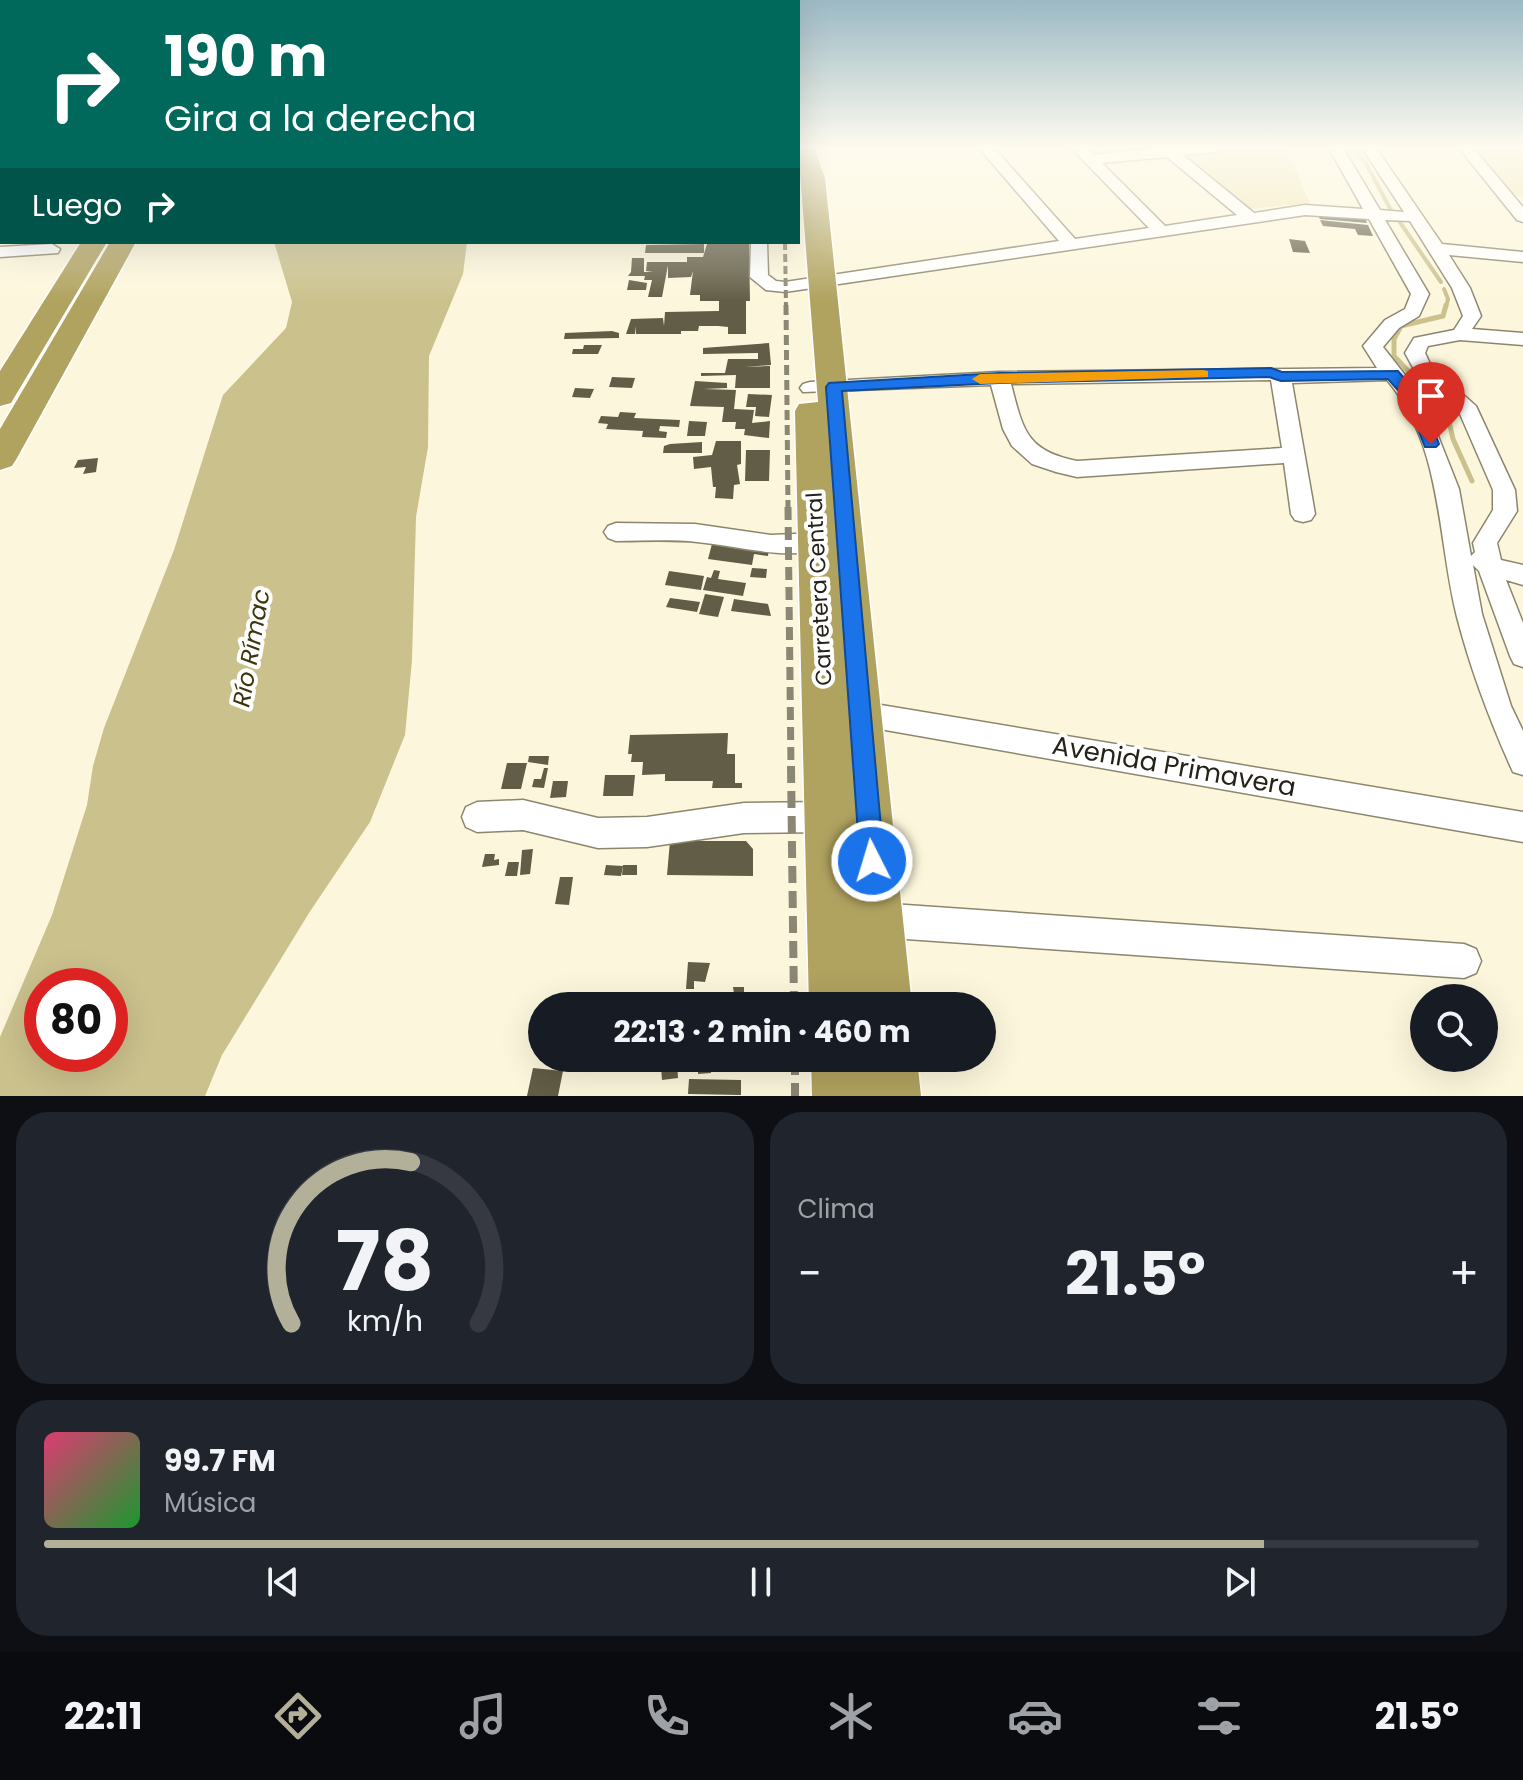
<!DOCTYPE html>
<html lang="es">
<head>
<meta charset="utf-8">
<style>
  body { margin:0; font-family:Poppins,sans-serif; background:#20242c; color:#f1f3f6; height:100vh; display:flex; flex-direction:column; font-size:30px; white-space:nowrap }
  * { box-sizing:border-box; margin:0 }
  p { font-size:26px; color:#9ea1a6 }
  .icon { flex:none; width:44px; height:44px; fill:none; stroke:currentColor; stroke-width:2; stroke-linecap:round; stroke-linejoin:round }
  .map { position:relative; height:1096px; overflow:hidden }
  .panel { display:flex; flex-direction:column; gap:16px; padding:16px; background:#0d0f14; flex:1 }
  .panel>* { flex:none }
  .guide { position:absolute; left:0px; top:0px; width:800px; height:244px; box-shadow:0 8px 32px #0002; background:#00695c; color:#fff; overflow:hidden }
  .controls { position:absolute; left:1410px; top:984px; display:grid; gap:16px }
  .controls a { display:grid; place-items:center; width:88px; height:88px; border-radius:50%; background:#171b24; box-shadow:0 8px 32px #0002; font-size:40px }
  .speed { position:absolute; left:24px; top:968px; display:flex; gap:16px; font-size:40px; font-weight:700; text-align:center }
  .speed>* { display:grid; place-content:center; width:104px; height:104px; border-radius:50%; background:#171b24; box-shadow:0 8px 32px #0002; line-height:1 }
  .speed .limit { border:12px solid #d22; background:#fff; color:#111 }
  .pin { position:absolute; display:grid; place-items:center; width:68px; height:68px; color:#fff; margin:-82px -34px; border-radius:50% 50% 50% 0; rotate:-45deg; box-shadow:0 0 8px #0007 }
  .pin .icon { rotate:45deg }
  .me { position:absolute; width:88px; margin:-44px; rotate:355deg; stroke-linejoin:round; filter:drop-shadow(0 0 6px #0008) }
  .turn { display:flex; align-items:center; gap:28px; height:168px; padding:0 32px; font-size:36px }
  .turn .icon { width:104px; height:104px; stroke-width:2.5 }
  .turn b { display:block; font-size:56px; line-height:68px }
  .then { display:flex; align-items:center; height:76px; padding:0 32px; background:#0003; gap:16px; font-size:30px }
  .big { font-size:60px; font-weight:700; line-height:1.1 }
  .panel .widget { flex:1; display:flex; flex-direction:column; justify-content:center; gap:12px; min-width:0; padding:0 28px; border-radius:32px; background:#20242c }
  .panel .dial { align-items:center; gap:0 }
  .dial svg { height:208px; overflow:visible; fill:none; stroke:#363941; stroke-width:7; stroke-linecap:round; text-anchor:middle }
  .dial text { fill:#f1f3f6; stroke:none }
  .song { display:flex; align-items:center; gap:24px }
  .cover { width:96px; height:96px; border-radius:12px; background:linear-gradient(135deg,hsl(340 70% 55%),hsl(130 70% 35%)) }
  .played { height:8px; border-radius:4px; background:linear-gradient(90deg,#b3b09a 85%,#363941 85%) }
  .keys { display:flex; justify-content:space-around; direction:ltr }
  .heat { display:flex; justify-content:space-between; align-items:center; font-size:44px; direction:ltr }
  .panel .tiles { flex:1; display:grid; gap:16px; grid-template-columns:1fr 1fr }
  .widget:last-child { grid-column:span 2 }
  .trip { position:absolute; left:528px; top:992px; width:468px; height:80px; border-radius:40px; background:#171b24; box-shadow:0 8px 32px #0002; font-weight:700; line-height:80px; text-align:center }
  .dock { display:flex; height:128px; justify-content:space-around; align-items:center; background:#090b0e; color:#9ea1a6 }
  .dock .icon { width:56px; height:56px }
  .dock .on { color:#b3b09a }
  .dock b { font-size:36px; color:#f1f3f6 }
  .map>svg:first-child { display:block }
  .green { fill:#efe5b3 }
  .water { fill:#cbc18d; fill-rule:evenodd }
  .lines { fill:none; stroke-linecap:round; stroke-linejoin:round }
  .stream-far1 { stroke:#cbc18d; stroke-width:4 }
  .stream { stroke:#cbc18d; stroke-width:5 }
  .building { fill:#615d46 }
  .minor-casing { stroke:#8b866e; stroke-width:3 }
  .trunk-casing { stroke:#fff; stroke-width:3 }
  .minor { fill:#fff; fill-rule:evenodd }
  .trunk { fill:#b0a25f; fill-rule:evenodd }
  .rail-far3 { stroke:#8a8775; stroke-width:4; stroke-dasharray:8 4; stroke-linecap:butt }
  .rail-far2 { stroke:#8a8775; stroke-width:5; stroke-dasharray:10 5; stroke-linecap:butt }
  .rail-far1 { stroke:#8a8775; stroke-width:7; stroke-dasharray:13 7; stroke-linecap:butt }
  .rail { stroke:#8a8775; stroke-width:8; stroke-dasharray:17 8; stroke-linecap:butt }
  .route { fill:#1a73e8; stroke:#114b97; stroke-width:2 }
  .slow { fill:#f59e0b }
  .labels { text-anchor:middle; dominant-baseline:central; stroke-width:8; stroke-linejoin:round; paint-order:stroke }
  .street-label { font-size:22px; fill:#242219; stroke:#fff }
  .water-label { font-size:24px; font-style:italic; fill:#3d350b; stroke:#fff }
  .near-street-label { font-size:26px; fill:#242219; stroke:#fff }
</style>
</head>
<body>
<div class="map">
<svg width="1523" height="1096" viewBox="0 0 1523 1096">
  <rect width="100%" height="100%" fill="#fcf7dc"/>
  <g class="green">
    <path d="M1248,148H1286L1310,203L1248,209L1179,156Z"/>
    <path d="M1475,148H1523V196H1516Z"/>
  </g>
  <path class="water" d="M274,242H467L463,274L429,356L428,447L416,517L412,660L405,735L370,822L309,913L222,1055L205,1096H0V1037L52,915L87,805L93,766L104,728L174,550L223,395L286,328L292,302ZM42,986H110V1054H42Z"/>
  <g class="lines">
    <g class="stream-far1">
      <path d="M1353,148L1365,162L1392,212"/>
      <path d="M1397,218L1441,282"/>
      <path d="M1444,289L1448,299L1446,307"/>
    </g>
    <path class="stream" d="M1446,305L1443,316L1401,326L1394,339V356L1447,412L1453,439L1472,481"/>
  </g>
  <g class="building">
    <path d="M1316,213L1364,215L1367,223L1320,219Z"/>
    <path d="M1320,220L1368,225L1373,236L1358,235L1355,229L1323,226Z"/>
    <path d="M1289,239L1305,241L1310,253L1293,252Z"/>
    <path d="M704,244V253H645L646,245Z"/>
    <path d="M707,244H749L750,301H746V334H728V327L718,326H699L698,331H681V334H636V326L635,334H626L631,319L663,318L664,326L665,312L719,311V301H700V295H690L693,271L691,277L668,278V265L662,297H648L652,280H644L645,276H628L631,272L632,258H644V272H653L646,271L647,262H687V257H703Z"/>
    <path d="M629,280L647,283L646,290H627Z"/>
    <path d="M612,331L619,333V338L564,339L565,333Z"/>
    <path d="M769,343L771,365L744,367L770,366V388H735L736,375L701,376V373H725L728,359H758V353L703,354V348Z"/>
    <path d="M584,345H602L598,354H572L573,349H583Z"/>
    <path d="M612,377L635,378L632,388L609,387Z"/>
    <path d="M695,381L727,383V388L704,389L736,390L734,409L754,410L752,423L770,421L769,438L744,435L745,429H735L736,422H722L724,407L690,406Z"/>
    <path d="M575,388L594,389L590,398L572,397Z"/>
    <path d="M748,394L772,395L769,417L755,416L756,407H746Z"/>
    <path d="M620,412L636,413L634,418L680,420L679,427L660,426L659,431L651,430L667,432L666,438L642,437L643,431L606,429L608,424L598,423L601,416L618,417Z"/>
    <path d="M689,421L707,422L705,436H687Z"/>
    <path d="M716,441H741V464L737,465L740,484L734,485L733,499L715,498L716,487H713L711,467L694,469L693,457L712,455Z"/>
    <path d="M702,442V453H663L664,446L670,444Z"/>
    <path d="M746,450H770L769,481H745Z"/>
    <path d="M98,458L96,472L83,474L86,467L74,468L78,460Z"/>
    <path d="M713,540L769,548L768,556L754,554L752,565L708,559Z"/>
    <path d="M752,568L767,569L766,578L750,577Z"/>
    <path d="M714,570L720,571L718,579L746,583L743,596L703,590L707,577L711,578Z"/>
    <path d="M669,571L704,576L701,590L665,585Z"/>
    <path d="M705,594L724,597L718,617L699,614Z"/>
    <path d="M670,598L700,602L697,612L666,607Z"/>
    <path d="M734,599L768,604L771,616L731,611Z"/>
    <path d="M728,733L727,754H735V783H742V788H712L713,781H665V774L642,775L643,762H631L632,754H628L630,735Z"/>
    <path d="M529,756H549L548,765L528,762Z"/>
    <path d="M507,763H527L521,789H501Z"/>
    <path d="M544,768H548L544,788L532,787L534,779H541Z"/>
    <path d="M605,775H635L633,796H603Z"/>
    <path d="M553,781H568L566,797L550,798Z"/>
    <path d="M670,841H746L753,849V876L667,875Z"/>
    <path d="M533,849L530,874L520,875L522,850Z"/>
    <path d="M485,854H495L494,860L499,859V865L482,867Z"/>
    <path d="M508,862H519L517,876H505Z"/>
    <path d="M606,865L623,866L621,876L604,875Z"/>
    <path d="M623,865H637V875H622Z"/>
    <path d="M560,877H573L569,905L555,904Z"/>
    <path d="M688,962L710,963L705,982L694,981V989H686Z"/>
    <path d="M733,987H744V1006H684L685,993L734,994Z"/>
    <path d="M698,1058H711V1073L698,1074Z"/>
    <path d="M677,1063L678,1078L662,1080L661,1066Z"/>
    <path d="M533,1068L563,1071L558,1096H527Z"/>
    <path d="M689,1079L741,1080V1095L688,1094Z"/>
  </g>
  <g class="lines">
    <g class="minor-casing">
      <g id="minor">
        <path d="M979,148H994L1075,239L1149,228L1071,148H1086L1094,155L1158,148H1223L1216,152L1183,155L1254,213L1305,205L1363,209L1329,148H1343L1380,210L1404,212L1362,148H1376L1442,244L1523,252V262L1449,255L1470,288L1481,316L1472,329L1523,333V345L1460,340L1428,346L1425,353L1431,366L1476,406L1515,490L1517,511L1497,543L1501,560L1523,565V585L1506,580L1523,623V667L1514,664L1510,656L1479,571L1473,565L1482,614L1511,706L1523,731V775L1513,772C1490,721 1471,671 1457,617C1437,538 1443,446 1387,380L1292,383L1315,514L1311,520L1303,522L1295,520L1291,514L1284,463L1077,477L1056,472L1032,464L1012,446L1003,429L991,385L803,392L800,388L803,384L810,382L999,372L1377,368L1363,346L1385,320L1405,309L1411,294L1369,219L1305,215L785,292L766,290L750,277L751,242H767L768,275L776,281L785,282L1059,241ZM1167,157L1237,215L1165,226L1102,163ZM1385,220L1410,221L1452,288L1463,316L1454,330L1414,338L1405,353L1416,373L1460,414L1493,490V510L1473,543L1475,552L1471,556L1459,489L1423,398L1383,347L1399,328L1419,316L1429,294ZM1271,380L1282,448L1077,461C1026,451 1023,430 1011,384Z"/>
        <path d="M1459,148H1473L1523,207V222L1517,220Z"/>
        <path d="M52,244L60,249L58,253L0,257V247Z"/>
        <path d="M616,523L695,524L771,535L818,533L826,536L830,542L826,548C785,561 739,546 697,542C670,539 643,541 616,541L608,538L604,532L608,526Z"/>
        <path d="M851,700L1523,812V842L851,724L841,721L837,712L841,703Z"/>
        <path d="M523,800L598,818L647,817L744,803L829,802L840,807L844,817L840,827L829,832L744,833L647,847L598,848L523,830L477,832L466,827L462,817L466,807L477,802Z"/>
        <path d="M877,903L1464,944L1476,949L1481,961L1476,973L1464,978L877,937L865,932L860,920L865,908Z"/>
      </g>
    </g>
    <g class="trunk-casing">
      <g id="trunk">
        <path d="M798,148H814L825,178L912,1006H809L795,411L799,404L818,402Z"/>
        <path d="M81,242H107L11,403L0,406V371Z"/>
        <path d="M110,242H136L17,458L12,466L0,470V429Z"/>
        <path d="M811,1058H917L921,1096H812Z"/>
      </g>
    </g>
    <use href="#minor" class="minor"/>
    <use href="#trunk" class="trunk"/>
    <path class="rail-far3" d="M785,242L786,307"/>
    <path class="rail-far2" d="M786,305L788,509"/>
    <path class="rail-far1" d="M788,507L791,768"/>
    <g class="rail">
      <path d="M791,766L794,1006"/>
      <path d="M795,1058V1096"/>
    </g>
  </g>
  <linearGradient id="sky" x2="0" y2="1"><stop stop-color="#9cb9c4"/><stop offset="0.49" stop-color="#fefbef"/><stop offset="1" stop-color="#fefbef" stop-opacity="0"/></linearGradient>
  <rect width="1523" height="301" fill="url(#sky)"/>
  <path class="route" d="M1271,368L1282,372L1398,371L1421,398L1439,444L1436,447H1425L1406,399L1388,379L1281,381L1269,377L999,383L842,391L884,861L881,869L872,873L863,869L860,861L826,387L829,383L999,373Z"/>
  <path class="slow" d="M1203,370L1208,371V377L980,384L972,379L980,374Z"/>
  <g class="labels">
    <g class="street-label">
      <text transform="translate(819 589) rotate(-93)">Carretera Central</text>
    </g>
    <g class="water-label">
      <text transform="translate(251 648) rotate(-80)">Río Rímac</text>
    </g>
    <g class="near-street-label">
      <text transform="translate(1174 766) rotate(10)">Avenida Primavera</text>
    </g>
  </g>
</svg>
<div class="controls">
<a><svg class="icon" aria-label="search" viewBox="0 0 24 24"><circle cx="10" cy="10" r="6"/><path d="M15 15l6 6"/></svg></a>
</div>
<div class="speed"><div class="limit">80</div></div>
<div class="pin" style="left:1431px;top:444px;background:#d93025"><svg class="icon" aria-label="arrive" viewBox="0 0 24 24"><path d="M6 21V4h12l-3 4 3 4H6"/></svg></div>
<svg class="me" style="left:872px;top:861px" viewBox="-20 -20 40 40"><circle r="17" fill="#1a73e8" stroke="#fff" stroke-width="3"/><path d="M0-11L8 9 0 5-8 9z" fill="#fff"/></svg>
<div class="trip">22:13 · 2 min · 460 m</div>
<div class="guide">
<div class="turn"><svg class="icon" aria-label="right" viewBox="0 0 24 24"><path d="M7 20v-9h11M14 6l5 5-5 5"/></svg><div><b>190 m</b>Gira a la derecha</div></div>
<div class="then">Luego<svg class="icon" aria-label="right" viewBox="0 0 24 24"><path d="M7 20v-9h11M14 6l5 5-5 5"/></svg></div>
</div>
</div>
<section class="panel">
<div class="tiles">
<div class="widget dial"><svg viewBox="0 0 100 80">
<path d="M14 69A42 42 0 1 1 86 69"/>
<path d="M14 69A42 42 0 0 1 60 7" stroke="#b3b09a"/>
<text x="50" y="56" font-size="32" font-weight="700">78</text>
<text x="50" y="72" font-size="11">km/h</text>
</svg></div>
<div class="widget"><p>Clima</p>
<div class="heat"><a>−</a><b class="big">21.5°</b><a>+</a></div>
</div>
<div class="widget">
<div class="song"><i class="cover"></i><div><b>99.7 FM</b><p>Música</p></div></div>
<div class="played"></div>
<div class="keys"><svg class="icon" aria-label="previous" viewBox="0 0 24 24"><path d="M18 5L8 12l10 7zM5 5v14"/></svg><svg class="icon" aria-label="pause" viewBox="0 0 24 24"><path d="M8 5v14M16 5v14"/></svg><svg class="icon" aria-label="next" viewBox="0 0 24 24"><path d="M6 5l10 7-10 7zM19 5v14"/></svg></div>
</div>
</div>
</section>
<nav class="dock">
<b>22:11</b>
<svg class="icon on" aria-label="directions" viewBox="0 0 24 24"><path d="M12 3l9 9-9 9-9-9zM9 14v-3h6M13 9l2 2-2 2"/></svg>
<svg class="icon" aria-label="music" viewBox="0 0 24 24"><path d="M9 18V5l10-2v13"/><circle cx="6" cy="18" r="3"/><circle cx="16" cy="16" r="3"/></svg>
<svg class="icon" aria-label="phone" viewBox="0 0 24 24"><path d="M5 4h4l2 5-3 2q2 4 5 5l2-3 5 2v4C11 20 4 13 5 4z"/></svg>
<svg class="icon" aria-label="climate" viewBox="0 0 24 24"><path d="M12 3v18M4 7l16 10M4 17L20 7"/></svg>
<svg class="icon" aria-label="car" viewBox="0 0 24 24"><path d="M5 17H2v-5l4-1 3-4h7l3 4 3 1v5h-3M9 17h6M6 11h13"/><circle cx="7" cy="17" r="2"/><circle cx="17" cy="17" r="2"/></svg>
<svg class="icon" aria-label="filters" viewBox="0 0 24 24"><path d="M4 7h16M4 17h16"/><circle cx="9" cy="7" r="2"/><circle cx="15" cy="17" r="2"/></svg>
<b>21.5°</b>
</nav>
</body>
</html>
